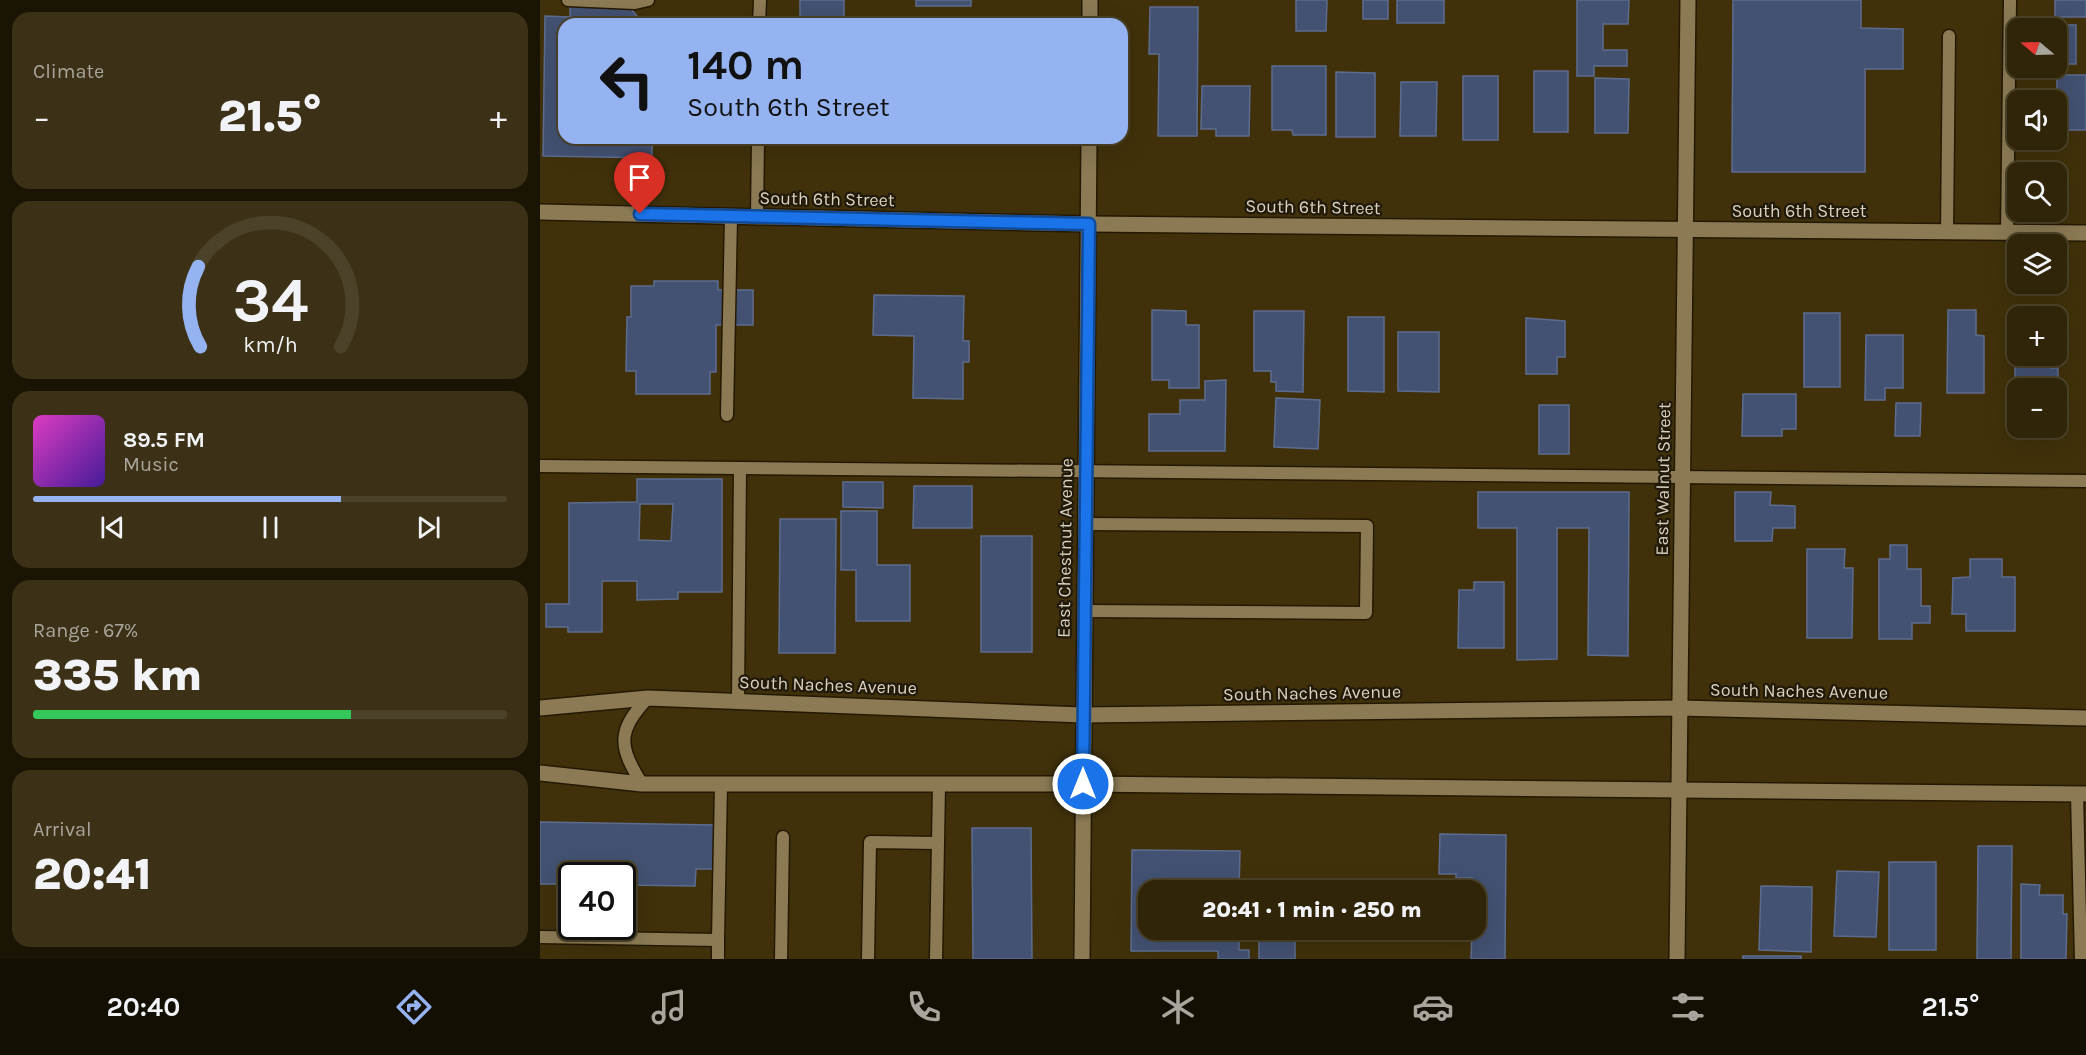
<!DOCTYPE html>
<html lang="en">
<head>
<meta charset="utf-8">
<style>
  body { margin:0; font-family:Karla,sans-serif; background:#3c3116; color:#f1f3f6; height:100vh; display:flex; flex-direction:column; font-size:22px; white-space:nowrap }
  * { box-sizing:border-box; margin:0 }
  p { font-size:20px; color:#a8a59c }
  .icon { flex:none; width:33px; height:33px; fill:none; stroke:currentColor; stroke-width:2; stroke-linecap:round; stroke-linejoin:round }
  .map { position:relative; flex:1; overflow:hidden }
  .panel { display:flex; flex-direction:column; gap:12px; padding:12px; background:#1a1404; width:540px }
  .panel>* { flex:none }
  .top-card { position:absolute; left:18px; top:18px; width:570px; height:126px; border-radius:18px; box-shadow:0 6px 24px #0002,0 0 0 2px #4b4229; background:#95b2f1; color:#111; overflow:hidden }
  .needle { width:39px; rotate:289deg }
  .fabs { position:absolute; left:1467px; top:18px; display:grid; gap:12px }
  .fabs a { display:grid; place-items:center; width:60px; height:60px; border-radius:12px; background:#302508; box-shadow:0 6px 24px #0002,0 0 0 2px #4b4229; font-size:30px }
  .speed { position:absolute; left:18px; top:862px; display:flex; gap:12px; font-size:30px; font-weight:700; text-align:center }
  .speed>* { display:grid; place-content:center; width:78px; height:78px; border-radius:50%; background:#302508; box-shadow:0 6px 24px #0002,0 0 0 2px #4b4229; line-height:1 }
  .speed .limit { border:3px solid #111; border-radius:9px; background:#fff; color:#111 }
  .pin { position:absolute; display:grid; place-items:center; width:51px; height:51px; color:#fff; margin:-62px -26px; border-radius:50% 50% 50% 0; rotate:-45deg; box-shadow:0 0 6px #0007 }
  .pin .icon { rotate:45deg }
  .me { position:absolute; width:66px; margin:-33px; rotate:0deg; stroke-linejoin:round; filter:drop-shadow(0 0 4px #0008) }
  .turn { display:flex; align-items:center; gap:21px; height:126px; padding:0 30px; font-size:27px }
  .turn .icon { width:78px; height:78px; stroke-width:2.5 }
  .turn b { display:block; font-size:42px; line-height:51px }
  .big { font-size:45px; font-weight:800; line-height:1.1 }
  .panel .widget { flex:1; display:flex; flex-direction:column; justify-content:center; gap:9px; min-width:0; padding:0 21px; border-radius:18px; background:#3c3116 }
  .panel .dial { align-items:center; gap:0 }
  .dial svg { height:156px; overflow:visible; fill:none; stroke:#4b4229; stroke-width:7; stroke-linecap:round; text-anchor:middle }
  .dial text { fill:#f1f3f6; stroke:none }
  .song { display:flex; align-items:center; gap:18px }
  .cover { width:72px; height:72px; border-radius:9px; background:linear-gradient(135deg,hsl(310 70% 55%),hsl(260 70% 35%)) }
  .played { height:6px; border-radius:3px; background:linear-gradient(90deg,#95b2f1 65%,#4b4229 65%) }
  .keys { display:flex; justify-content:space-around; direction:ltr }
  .heat { display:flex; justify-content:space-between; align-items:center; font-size:33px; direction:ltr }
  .charge { height:9px; border-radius:4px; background:linear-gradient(90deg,#34c759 67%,#4b4229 0) }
  .trip { position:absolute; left:598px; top:880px; width:348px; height:60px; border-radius:18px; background:#302508; box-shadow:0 6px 24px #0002,0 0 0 2px #4b4229; font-weight:800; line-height:60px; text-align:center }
  .menu { display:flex; height:96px; justify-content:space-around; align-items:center; background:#130f03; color:#a8a59c }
  .menu .icon { width:42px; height:42px }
  .menu .active { color:#95b2f1 }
  .menu b { font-size:27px; color:#f1f3f6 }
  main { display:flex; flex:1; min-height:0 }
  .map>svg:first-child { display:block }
  .building { fill:#435172; stroke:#5d6c8e; stroke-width:1.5; fill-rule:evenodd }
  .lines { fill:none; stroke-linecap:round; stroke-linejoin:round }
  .lane-casing { stroke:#241900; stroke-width:15 }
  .street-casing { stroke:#241900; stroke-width:18 }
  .secondary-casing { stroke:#241900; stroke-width:18 }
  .lane { stroke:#8b7a54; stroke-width:12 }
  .street { stroke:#8b7a54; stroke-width:15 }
  .secondary { stroke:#8b7a54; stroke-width:15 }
  .route-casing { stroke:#114b97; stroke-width:15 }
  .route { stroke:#1a73e8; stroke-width:10 }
  .labels { text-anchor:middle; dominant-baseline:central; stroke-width:4.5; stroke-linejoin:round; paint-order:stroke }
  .street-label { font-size:18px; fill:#dad1be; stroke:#211a0b }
</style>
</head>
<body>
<main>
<section class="panel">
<div class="widget"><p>Climate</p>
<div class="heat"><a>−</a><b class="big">21.5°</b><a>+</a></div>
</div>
<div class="widget dial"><svg viewBox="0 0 100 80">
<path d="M14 69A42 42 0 1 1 86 69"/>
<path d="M14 69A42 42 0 0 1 13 28" stroke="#95b2f1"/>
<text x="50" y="56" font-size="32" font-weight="700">34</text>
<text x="50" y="72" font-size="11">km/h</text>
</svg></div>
<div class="widget">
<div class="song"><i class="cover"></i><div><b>89.5 FM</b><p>Music</p></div></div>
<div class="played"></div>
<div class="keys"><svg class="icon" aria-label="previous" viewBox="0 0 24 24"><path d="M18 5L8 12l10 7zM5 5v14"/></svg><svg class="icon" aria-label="pause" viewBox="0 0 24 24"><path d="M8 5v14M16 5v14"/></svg><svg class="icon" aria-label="next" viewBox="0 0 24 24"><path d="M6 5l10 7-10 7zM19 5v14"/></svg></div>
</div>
<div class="widget"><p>Range · 67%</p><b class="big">335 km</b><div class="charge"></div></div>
<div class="widget"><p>Arrival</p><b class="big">20:41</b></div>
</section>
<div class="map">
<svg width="1546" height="959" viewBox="0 0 1546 959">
  <rect width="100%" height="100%" fill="#40310b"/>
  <g class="building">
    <rect x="260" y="0" width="44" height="24"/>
    <rect x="376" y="0" width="55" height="6"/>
    <path d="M756,0H787L786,31H756Z"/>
    <rect x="823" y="0" width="25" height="19"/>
    <rect x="857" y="0" width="47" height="23"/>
    <path d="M1037,0H1089L1088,24H1063V50H1087V66H1054V76H1037Z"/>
    <path d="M1193,0H1321V28L1363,29V69H1325V172H1192Z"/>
    <rect x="1515" y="0" width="31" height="17"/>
    <path d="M30,5L89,6L103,24H24V138H112V158L3,156L5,16L30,17Z"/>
    <path d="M610,7H658L657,136H618L619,54H609Z"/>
    <rect x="318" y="20" width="32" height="4"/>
    <path d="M1512,25H1536V64H1516V28H1512Z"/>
    <path d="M732,66H786V135H753L752,130H732Z"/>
    <rect x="994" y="71" width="34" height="61"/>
    <path d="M796,72L835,73V137H796Z"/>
    <rect x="1517" y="75" width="29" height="55"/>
    <rect x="923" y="76" width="35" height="64"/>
    <path d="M1055,78L1089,79L1088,133H1055Z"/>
    <path d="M861,82H897L896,136H860Z"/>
    <path d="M662,86H710L709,136H676V129H661Z"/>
    <path d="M114,281H178V290H213V325H176V372H170V394H96V371H86L87,317H91V286H114Z"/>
    <path d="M334,295L424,296L423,341H429V362H423V399L373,398L374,336L333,335Z"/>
    <path d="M612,310L646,311V325H659V388H629V380H612Z"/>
    <path d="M1408,310H1436V335L1444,336V393H1407Z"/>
    <path d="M714,311H764L763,392L736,391V382H731V371H714Z"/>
    <rect x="1264" y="313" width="36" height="74"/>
    <path d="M808,317H844V392L808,391Z"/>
    <path d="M986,318L1025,321V357H1017V374H986Z"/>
    <path d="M858,332H899V392L858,391Z"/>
    <path d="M1326,335H1363V388H1345V400H1325Z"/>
    <path d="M1475,350L1478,356H1511V368H1518V413L1516,388H1478L1475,393Z"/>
    <path d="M686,380L685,451H609V414H640V400H665V381Z"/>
    <path d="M1203,394H1256V429H1242V436H1202Z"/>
    <path d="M736,398L780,400L778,449L734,447Z"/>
    <path d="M1356,403H1381L1380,436H1355Z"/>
    <rect x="999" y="405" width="30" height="49"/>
    <path d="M97,479H182V592H138V599L97,600V581H62V632H28V627H6V604H29V503L97,502ZM100,504H133L131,541L99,540Z"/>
    <path d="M303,482H343V508L303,507Z"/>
    <path d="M374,486H432V528H373Z"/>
    <path d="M938,492H1089L1088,656L1048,655L1049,528H1017V659L977,660V528H938Z"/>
    <path d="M1195,492H1231L1230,505L1255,506V528H1233L1232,541H1195Z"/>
    <path d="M301,511H337V565H370V621H316V570H301Z"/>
    <path d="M240,519H296L295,653H239Z"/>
    <rect x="441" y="536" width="51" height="116"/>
    <path d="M1350,545H1367V569H1381V606H1390V623H1372V639H1339V559H1350Z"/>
    <path d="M1267,549H1305L1304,568H1313L1312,638H1267Z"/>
    <path d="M1430,559H1462V577H1475V631H1426V614H1412L1413,578L1430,577Z"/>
    <path d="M934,582H964V648H918L919,590H934Z"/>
    <path d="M0,822L175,825V869H156L155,886L82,885V876H32V884H0Z"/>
    <path d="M432,828H491L492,959H433Z"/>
    <path d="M900,834L966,835L965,959H931L932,930H936V891H932V878H916V874H899Z"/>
    <path d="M1438,846H1472L1471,959H1437Z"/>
    <path d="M592,850L700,851L699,891H609V930H699V950H709V959H678V951H591Z"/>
    <rect x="1349" y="862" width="47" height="88"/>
    <path d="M1297,871L1339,872L1336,937L1294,936Z"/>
    <path d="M1481,884L1500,885L1499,895H1523V914H1527L1526,959H1481Z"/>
    <path d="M1221,886L1272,887L1271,952L1219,950Z"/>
    <rect x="719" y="930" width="36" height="29"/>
    <rect x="1203" y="956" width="58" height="3"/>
  </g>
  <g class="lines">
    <g class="lane-casing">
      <g id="lane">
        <path d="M28,0L95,3L108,0"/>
        <path d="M219,24L220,0"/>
        <path d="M217,217L218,138"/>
        <path d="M1407,232L1409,36"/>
        <path d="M1467,233L1470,0"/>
        <path d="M187,415L191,217"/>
        <path d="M0,466L1546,481"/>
        <path d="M544,611L826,613L827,526L545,524"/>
        <path d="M198,701L200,468"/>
        <path d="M102,784C79,747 76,731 108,698"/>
        <path d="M1537,794L1541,959"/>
        <path d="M0,937L178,940L181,784"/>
        <path d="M178,959V940"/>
        <path d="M241,959L243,837"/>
        <path d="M328,959L330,842L398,843"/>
        <path d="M396,959L399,784"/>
      </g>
    </g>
    <g class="street-casing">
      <g id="street">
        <path d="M0,708L108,698L543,715L1139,708L1546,718"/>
        <path d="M0,773L102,784H543L1546,794"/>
      </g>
    </g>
    <g class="secondary-casing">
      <g id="secondary">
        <path d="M550,24V0"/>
        <path d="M0,212L549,224L1546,233"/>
        <path d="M542,959L549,138"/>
        <path d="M1137,959L1148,0"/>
      </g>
    </g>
    <use href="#lane" class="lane"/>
    <use href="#street" class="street"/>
    <use href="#secondary" class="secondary"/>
  </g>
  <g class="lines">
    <g class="route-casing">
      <path id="route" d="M100,214L549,224L543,784"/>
    </g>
    <use href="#route" class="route"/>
  </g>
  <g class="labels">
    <g class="street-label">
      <text transform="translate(287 199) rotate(1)">South 6th Street</text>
      <text transform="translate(773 207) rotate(1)">South 6th Street</text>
      <text x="1259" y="211">South 6th Street</text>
      <text transform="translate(1123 479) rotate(-89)">East Walnut Street</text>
      <text transform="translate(525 548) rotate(-89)">East Chestnut Avenue</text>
      <text transform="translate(288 685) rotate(2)">South Naches Avenue</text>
      <text transform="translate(1259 691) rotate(1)">South Naches Avenue</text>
      <text transform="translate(772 693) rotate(-1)">South Naches Avenue</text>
    </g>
  </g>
</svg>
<div class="fabs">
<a><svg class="needle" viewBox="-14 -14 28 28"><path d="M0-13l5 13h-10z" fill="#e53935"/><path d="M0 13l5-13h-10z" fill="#a8a59c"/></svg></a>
<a><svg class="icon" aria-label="sound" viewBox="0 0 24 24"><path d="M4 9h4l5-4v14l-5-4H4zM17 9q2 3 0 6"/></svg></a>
<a><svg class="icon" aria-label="search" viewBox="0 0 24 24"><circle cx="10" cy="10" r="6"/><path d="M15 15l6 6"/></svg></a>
<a><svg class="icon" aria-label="layers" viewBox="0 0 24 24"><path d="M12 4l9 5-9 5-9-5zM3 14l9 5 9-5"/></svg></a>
<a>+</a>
<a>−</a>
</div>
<div class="speed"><div class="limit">40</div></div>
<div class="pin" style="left:100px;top:214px;background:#d93025"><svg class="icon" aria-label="arrive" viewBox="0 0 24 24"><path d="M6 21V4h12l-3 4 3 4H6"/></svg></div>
<svg class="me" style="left:543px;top:784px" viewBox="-20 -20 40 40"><circle r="17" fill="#1a73e8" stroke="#fff" stroke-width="3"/><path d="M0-11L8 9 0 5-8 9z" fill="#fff"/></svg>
<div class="trip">20:41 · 1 min · 250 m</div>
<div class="top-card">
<div class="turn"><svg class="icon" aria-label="left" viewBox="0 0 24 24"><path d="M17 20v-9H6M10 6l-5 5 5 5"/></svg><div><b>140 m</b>South 6th Street</div></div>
</div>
</div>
</main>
<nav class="menu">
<b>20:40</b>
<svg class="icon active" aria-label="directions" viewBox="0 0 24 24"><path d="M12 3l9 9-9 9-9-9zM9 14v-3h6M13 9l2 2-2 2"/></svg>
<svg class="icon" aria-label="music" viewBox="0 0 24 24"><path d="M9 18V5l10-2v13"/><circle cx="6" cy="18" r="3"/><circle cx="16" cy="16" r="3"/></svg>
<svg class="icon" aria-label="phone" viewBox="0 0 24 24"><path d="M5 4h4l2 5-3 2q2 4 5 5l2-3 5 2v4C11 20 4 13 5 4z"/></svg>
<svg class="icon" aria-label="climate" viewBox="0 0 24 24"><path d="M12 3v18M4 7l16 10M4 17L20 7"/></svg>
<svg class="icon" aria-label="car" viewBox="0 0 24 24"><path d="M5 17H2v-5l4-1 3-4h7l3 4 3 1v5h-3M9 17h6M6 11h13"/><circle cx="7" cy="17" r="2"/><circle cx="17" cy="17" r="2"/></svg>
<svg class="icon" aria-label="filters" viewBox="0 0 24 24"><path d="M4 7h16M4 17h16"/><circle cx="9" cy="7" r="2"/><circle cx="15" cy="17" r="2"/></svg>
<b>21.5°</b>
</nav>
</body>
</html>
